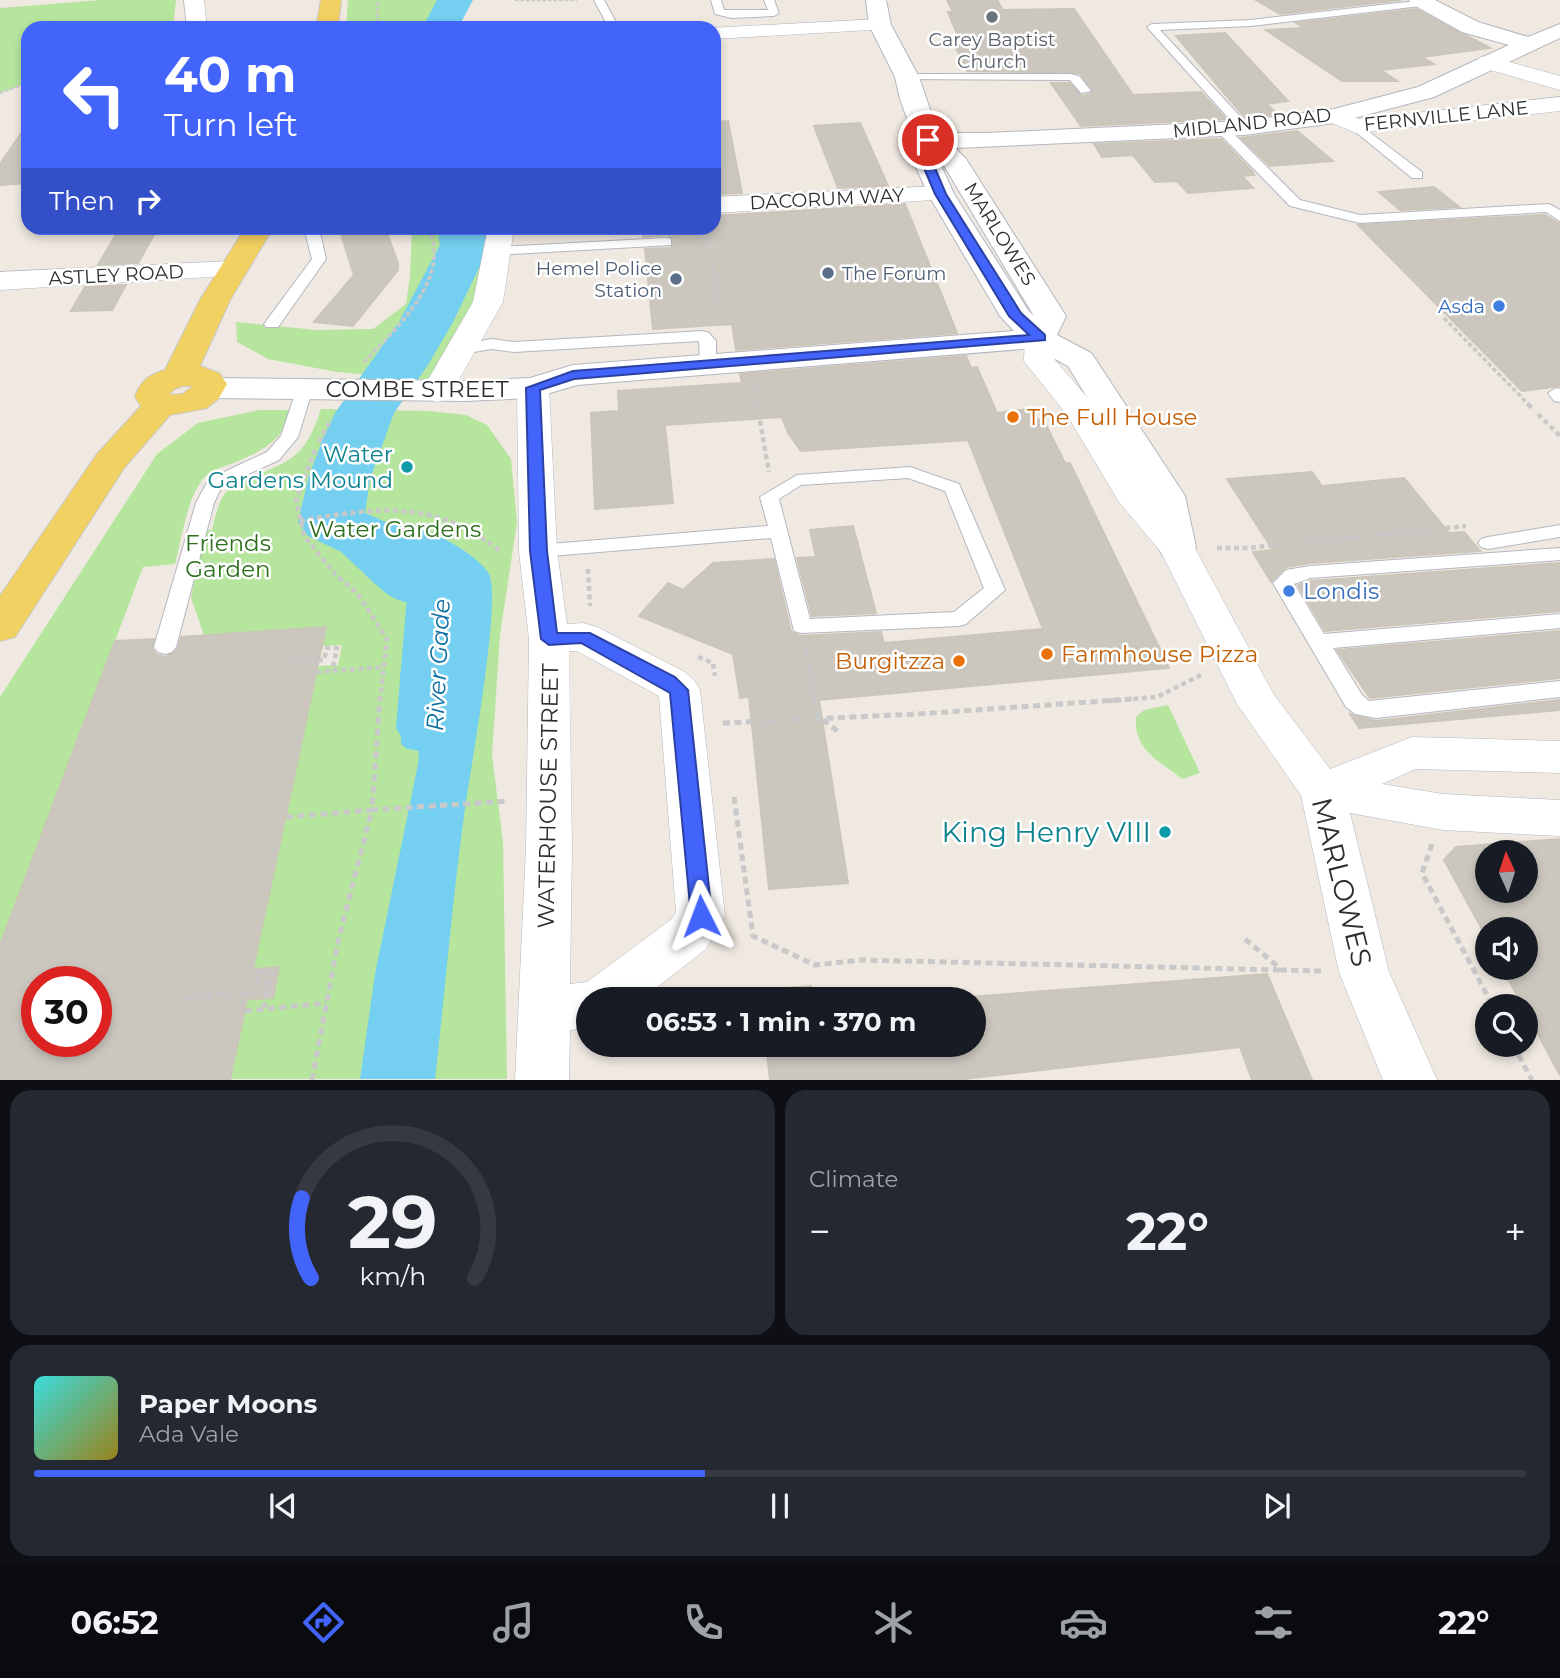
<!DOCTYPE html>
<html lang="en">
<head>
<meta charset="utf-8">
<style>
  body { margin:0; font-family:Montserrat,sans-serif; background:#242831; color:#f1f3f6; height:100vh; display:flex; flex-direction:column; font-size:26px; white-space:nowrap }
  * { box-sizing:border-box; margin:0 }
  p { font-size:23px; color:#9ea1a6 }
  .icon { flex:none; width:38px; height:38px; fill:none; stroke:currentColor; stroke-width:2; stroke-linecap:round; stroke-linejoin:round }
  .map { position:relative; height:1080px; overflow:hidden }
  .panel { display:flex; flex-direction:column; gap:10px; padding:10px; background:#0d0f14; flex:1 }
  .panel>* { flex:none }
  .top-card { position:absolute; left:21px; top:21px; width:700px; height:214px; border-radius:21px; box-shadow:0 4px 10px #0003; background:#4264fb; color:#fff; overflow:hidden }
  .needle { width:46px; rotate:357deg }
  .tools { position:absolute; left:1475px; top:840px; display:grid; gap:14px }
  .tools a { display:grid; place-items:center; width:63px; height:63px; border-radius:50%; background:#171b24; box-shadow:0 4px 10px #0003; font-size:35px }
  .speed { position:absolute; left:21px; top:966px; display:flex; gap:14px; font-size:35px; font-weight:700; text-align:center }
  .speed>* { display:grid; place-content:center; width:91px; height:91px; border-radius:50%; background:#171b24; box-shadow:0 4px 10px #0003; line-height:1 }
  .speed .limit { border:10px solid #d22; background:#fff; color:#111 }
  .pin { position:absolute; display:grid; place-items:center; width:60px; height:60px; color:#fff; margin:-30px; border:4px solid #fff; border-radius:50%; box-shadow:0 2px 7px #0007 }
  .me { position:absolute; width:77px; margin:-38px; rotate:357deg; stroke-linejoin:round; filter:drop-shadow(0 0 5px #0008) }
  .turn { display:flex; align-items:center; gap:24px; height:147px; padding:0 28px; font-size:32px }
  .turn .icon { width:91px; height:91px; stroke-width:2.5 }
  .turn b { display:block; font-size:49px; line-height:60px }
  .then { display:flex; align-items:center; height:66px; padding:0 28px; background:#0003; gap:14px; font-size:26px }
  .big { font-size:52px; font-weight:700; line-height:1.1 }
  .panel .tile { flex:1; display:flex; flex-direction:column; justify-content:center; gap:10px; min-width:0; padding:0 24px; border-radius:21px; background:#242831 }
  .panel .dial { align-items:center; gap:0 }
  .dial svg { height:182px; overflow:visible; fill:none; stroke:#363941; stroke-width:7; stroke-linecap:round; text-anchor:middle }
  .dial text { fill:#f1f3f6; stroke:none }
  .song { display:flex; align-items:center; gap:21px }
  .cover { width:84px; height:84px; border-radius:10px; background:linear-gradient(135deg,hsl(180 70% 55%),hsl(50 70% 35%)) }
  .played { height:7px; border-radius:4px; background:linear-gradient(90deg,#4264fb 45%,#363941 45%) }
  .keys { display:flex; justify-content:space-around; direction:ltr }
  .heat { display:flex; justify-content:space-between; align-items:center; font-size:38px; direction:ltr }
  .panel .tiles { flex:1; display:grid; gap:10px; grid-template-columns:1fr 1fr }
  .tile:last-child { grid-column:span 2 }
  .trip { position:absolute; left:576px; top:987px; width:410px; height:70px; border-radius:35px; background:#171b24; box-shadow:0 4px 10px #0003; font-weight:700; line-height:70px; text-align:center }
  .tabs { display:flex; height:112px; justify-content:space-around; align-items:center; background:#090b0e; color:#9ea1a6 }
  .tabs .icon { width:49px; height:49px }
  .tabs .active { color:#4264fb }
  .tabs b { font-size:32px; color:#f1f3f6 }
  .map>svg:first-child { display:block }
  .green { fill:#b6e59e }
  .water { fill:#75cff0 }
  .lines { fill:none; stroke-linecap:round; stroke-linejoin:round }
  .river { fill:#75cff0; fill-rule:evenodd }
  .building { fill:#cbc7bf; stroke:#cbc5ba; stroke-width:2; fill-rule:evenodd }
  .service-casing { stroke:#b4b7c1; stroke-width:2 }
  .minor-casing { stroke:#b4b7c1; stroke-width:1 }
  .tertiary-casing { stroke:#b4b7c1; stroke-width:2 }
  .primary-casing { stroke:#c9c9c9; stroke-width:2 }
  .path-far3 { stroke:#c9c9c9; stroke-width:2.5; stroke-dasharray:3.5 2; stroke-linecap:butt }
  .path-far2 { stroke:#c9c9c9; stroke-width:3.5; stroke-dasharray:4.5 2.5; stroke-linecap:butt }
  .path-far1 { stroke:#c9c9c9; stroke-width:4.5; stroke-dasharray:5 3.5; stroke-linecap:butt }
  .path { stroke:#c9c9c9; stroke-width:5; stroke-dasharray:7 4.5; stroke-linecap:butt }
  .service { fill:#fff; fill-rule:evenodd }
  .minor { fill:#fff; fill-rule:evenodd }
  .tertiary { fill:#fff; fill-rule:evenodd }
  .primary { fill:#f2d163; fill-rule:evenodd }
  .route { fill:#4264fb; stroke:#2b41a3; stroke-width:2 }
  .worship-dot { fill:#6b7280; stroke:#fff; stroke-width:2.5 }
  .service-dot { fill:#5c6f8a; stroke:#fff; stroke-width:2.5 }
  .shop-dot { fill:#3f7fe0; stroke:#fff; stroke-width:2.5 }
  .food-dot { fill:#e8710a; stroke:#fff; stroke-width:2.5 }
  .culture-dot { fill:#0f9aa8; stroke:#fff; stroke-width:2.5 }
  .labels { text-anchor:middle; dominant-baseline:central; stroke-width:5; stroke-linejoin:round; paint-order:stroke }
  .far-worship-label { font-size:19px; fill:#5b616d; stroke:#fff }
  .far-street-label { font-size:19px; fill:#2e2e2e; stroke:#fff }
  .far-service-label { font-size:19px; fill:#4e5e75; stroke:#fff; text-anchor:end }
  .far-shop-label { font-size:19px; fill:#366cbe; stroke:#fff; text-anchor:end }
  .street-label { font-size:23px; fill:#2e2e2e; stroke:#fff }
  .food-label { font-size:23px; fill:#c56008; stroke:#fff; text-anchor:start }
  .culture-label { font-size:23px; fill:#0d838f; stroke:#fff; text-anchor:end }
  .park-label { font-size:23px; fill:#2c6e1b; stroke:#fff }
  .shop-label { font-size:23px; fill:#366cbe; stroke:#fff; text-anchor:start }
  .water-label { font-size:24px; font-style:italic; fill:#0d6fa3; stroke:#fff }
  .near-culture-label { font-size:28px; fill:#0d838f; stroke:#fff; text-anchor:end }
  .near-street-label { font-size:28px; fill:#2e2e2e; stroke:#fff }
</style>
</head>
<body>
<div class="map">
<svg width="1560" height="1080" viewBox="0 0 1560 1080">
  <rect width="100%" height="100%" fill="#efe9e1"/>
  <g class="green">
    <path d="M101,0H176L173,28H28V83L0,93V8Z"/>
    <path d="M348,0H468L450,28H346Z"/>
    <path d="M412,228H485L479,308L428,380L337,372L268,359L237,342L236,322L316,330L373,329L406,304L410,276Z"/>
    <path d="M321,409L429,411L466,415L487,425L511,459L517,522L500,635L492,755L503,842L507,1079H230L247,1000L273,998L253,969L318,666L338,665L342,645L322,646L325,627L204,635L191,598L205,530H212C215,517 219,499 228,490C236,483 248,479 257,475C297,459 307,451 321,409Z"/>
    <path d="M259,410H294C282,443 257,454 225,466C218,469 207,474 202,480C186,502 182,538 175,564L143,567L0,945V697L157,454L198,423Z"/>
    <path d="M1168,705L1200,773L1182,779C1160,761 1133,750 1136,717L1144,710Z"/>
  </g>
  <path class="water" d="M344,521L345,524C394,524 425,523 466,552C474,558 484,565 489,574C502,601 469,776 464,816C452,903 445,992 435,1079H360L375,974L418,764L419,750L407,749L401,744C400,734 407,727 408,717C410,700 399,684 400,672L417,664L434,666L446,609C427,605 409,606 392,597C373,586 329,535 316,534L326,523Z"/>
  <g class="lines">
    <g class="river">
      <path d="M437,0H473L458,28H422Z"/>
      <path d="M437,228H485L490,245L453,322L428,365L394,413L370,479L365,513L467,557L477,573L474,728L462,748L435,756L408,748L396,728L408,584L308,536L298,522L308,479L323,438L335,413L399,322L440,245Z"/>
    </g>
  </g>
  <g class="building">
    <path d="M947,0H997L1003,10L1074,9L1133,95L1201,92L1226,119L1081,126L1051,83H1069L1082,96L1093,93L1080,73L967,71L955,46H962L948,12H953Z"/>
    <path d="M1256,0H1401L1280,14Z"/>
    <path d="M1416,9L1490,48L1421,57L1434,64L1381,70L1397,81H1342L1266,30L1304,28L1296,23Z"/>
    <path d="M1225,33L1288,101L1266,104L1278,114L1245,118L1176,36Z"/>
    <path d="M728,121L742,193L714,194V122Z"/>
    <path d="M28,123V183L0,185V164Z"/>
    <path d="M860,123L888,186L838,188L814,126Z"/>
    <path d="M1297,131L1333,161L1270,166L1241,138Z"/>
    <path d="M1221,139L1253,172H1251L1254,175L1242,176L1253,188L1188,193L1177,181L1155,182L1133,155L1102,157L1094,144Z"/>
    <path d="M1434,187L1459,207L1400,210L1379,192Z"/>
    <path d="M905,204L957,333L736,350L732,324L653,329L645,249L671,248L674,239L667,235L643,237V228H714V216Z"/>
    <path d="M1545,215L1560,224V386L1522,391L1358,225Z"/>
    <path d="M120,228H158L138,263L98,265Z"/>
    <path d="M339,228H385L398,263V270L353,326L314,322L354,275Z"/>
    <path d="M126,285L112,310L71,311L85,287Z"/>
    <path d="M966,356L971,368L977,367L997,413L1028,409L1033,420L1043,419L1065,463H1070L1169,668L819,700L848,883L769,889L749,697L740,698L733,654L639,616L668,583L683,590L713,563L774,559L791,632L800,636L881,632L884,643L1043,629L968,440L801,451L788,433L782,417L665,425L673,503L595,509L591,413L619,411L618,391L742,383L740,374Z"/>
    <path d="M1312,472L1322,486L1404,478L1449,533L1464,532L1480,551L1310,563L1286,567L1271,582L1253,552L1273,550L1227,479Z"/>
    <path d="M853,526L876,613L812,616L797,558L816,557L810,530Z"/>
    <path d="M1560,563V611L1325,631L1298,585L1311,581Z"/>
    <path d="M326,627L253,969L279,967L273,998L247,999L230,1080H0V945L115,641L154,639L152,649L157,655L166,657L178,649L181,637ZM37,982H96V1041H37Z"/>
    <path d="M1560,631V678L1370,698L1337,650Z"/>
    <path d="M1560,700V710L1359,728L1350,714L1376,721Z"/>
    <path d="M1560,839V1075L1526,1012V1006H1523L1502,968H1526V929H1488V940L1444,860L1456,847ZM1488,852H1526V891H1488Z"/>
    <path d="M1267,974L1312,1080H1252L1240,1047L955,1080H770L766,1045H973V999H943Z"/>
    <path d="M811,986L813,999H761L759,990Z"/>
  </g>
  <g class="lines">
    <g class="service-casing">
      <g id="service">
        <path d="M594,0H604L619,28H609Z"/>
        <path d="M711,0H721L724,10H768L764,0H774L779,13L774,16L732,18L715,14Z"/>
        <path d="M1424,0L1429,1V5L1251,26L1160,30L1248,125V131H1240L1147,27L1152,24L1251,20Z"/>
        <path d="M907,74H1070L1079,76L1091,91L1081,93L1070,80L903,79V75Z"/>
        <path d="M1356,122L1422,172V178H1412L1352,129L1350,126Z"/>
        <path d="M1222,125L1226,126L1300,200L1360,215L1549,204L1560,210V221L1546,212L1360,223L1290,206L1218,132L1216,129Z"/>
        <path d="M304,228H319L326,259L278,327H266L264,324L312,259Z"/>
        <path d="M666,238L671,239V245L497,255L490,251L497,247Z"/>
        <path d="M703,331L709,333L716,341V366L708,371L700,366L699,341L514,352L491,349L463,354L455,349L457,346L491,339L514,342Z"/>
        <path d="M305,383L313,388L298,437L279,460L222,486L214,503L176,647L172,652L165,654L158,652L154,647L196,503L209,479L267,452L281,436L297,388Z"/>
        <path d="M1556,388L1560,389V402L1554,401L1548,393Z"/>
        <path d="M910,467L959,484L1005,590L966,624L959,626L801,633L794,631L771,538L538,557L531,555L528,551L531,547L538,545L768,526L760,497L797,475ZM908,478L945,491L984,588L954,612L810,619L779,499L801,485Z"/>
        <path d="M1560,525V537L1488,549L1481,547L1478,543L1481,539L1488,537Z"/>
        <path d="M1560,548V560L1310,578L1294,584L1324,634L1560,614V628L1333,648L1362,695L1369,701L1560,681V697L1376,718L1355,714L1346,707L1273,583L1286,570L1310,566Z"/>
      </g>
    </g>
    <g class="minor-casing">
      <g id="minor">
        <path d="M184,0H204L207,28H187Z"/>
        <path d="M880,19L887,21L890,25L887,29L714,39V28H709Z"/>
        <path d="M1488,56L1560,76V90L1480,67L1477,62L1480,57Z"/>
        <path d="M1560,97V111L1356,133L1327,121L1323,116L1327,111L1335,109L1359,119Z"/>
        <path d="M941,186L950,189L954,194L950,199L714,213V197Z"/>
        <path d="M488,228H514L503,302L448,399L437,402L426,399L421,392L473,302Z"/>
        <path d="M232,261L242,263L246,269L242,275L0,290V272Z"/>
        <path d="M1040,329L1051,332L1055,338V360L1093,404L1145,488L1190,539L1274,695L1330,769L1412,737L1560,741V773L1416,769L1382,784L1443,794L1560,800V836L1443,830L1350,813L1389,972L1437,1080H1383L1339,972L1301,795L1237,704L1161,552L1119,502L1067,415L1024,361L1025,338L1029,332Z"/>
        <path d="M533,378L544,381L549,388L557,551L567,624L583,623L597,627L683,671L694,680L700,690L725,916L706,949L642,999H588V1028L570,1030L569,1080H515L526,848L529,639L519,551L517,388L522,381ZM569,651H577L659,696L676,912L672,919L587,982L570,984L572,848Z"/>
      </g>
    </g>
    <g class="tertiary-casing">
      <path id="tertiary" d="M866,0H886L891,25L919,77L938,133H987L1244,121L1334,109L1418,87L1509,45L1462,32L1412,4L1409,0H1435L1478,22L1528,37L1560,24V38L1434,97L1335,123L1244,135L955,148L966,159L1066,316L1057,335L1091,353L1096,360L1185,496L1196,547L1191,556L1177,559L1163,556L1158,547L1147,496L1068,366L1035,348L577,385L533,398L465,401L209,398L197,395L192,388L197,381L209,378L465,381L530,378L573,365L1014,331L1000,316L928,194L910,154L915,140L900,99L895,77L869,25ZM939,161L943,164L1034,316L1028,310L954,194Z"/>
    </g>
    <g class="primary-casing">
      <g id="primary">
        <path d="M321,0H341L338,28H316Z"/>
        <path d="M245,228H273L230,300L200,366L219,373L227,384L219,398L207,408L170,415L124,468L15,637L0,641V596L97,454L141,406L135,397C140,381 150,374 165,370L200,300ZM183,386H193L183,394L169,395L174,389Z"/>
      </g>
    </g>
    <g class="path-far3">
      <path d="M515,0H577"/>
      <path d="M377,28L378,0"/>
      <path d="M0,93L28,83"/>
    </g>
    <g class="path-far2">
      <path d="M707,228L721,320"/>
      <path d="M1444,318L1530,406"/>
      <path d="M364,362C396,328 453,278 428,228"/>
      <path d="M754,387L757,406"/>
    </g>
    <g class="path-far1">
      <path d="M757,404L769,472"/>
      <path d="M1528,404L1532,408"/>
      <path d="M1538,414L1560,436"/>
      <path d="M319,442L331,419"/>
      <path d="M315,450L296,500L304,536L336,575L357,593L387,639L380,701"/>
      <path d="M300,521C377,507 437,499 501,552"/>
      <path d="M1217,548H1248L1466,526"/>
      <path d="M588,569L590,606"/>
      <path d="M806,650L816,701"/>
      <path d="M698,657L713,663L715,676"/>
      <path d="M267,664L324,660L327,648H337L332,671"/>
      <path d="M316,672L384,667"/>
      <path d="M1108,701L1157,697L1201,675"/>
    </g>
    <g class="path">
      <path d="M815,699L819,717L839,732"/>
      <path d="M723,723L918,714L1132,699"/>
      <path d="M734,797L753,936L815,965L861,960L1282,970"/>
      <path d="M286,817L372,810L380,699"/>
      <path d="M1432,844L1422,873L1493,1006"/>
      <path d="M1245,939L1282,970L1321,971"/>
      <path d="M183,998L255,992L259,972L272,971L264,1008"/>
      <path d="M245,1011L326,1003"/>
      <path d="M1513,1045L1532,1080"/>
      <path d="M312,1080L339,937L372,810L508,801"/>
    </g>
    <use href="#service" class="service"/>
    <use href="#minor" class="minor"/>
    <use href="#tertiary" class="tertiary"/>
    <use href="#primary" class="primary"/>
  </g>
  <path class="route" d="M924,137L933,140L929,154L946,194L1021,313L1045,335V340L574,379L540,390L547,551L557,633H590L675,677L688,690L712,916L709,922L701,925L694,922L691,916L670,693L581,643L549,645L541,639L530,551L526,388L573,371L1029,335L1009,316L935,194L918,154Z"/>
  <circle class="worship-dot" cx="992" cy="17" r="7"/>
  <g class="service-dot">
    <circle cx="828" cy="273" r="7"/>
    <circle cx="676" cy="279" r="7"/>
  </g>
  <g class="shop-dot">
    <circle cx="1499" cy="306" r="7"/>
    <circle cx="1289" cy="591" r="7"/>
  </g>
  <g class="food-dot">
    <circle cx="1013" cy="417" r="7"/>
    <circle cx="1047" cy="654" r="7"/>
    <circle cx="959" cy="661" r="7"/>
  </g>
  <g class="culture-dot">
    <circle cx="407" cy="467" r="7"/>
    <circle cx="1165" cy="832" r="7"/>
  </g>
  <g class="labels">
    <g class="far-worship-label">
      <text x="992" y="39">Carey Baptist<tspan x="992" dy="22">Church</tspan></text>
    </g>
    <g class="far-street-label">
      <text transform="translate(1446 116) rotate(-6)">FERNVILLE LANE</text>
      <text transform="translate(1252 123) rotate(-6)">MIDLAND ROAD</text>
      <text transform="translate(827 199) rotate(-3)">DACORUM WAY</text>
      <text transform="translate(1000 234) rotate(58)">MARLOWES</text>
      <text transform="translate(116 275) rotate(-3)">ASTLEY ROAD</text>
    </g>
    <g class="far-service-label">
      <text x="662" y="268">Hemel Police<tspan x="662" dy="22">Station</tspan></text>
      <text x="842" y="273" text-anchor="start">The Forum</text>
    </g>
    <g class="far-shop-label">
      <text x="1485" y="306">Asda</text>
    </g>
    <g class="street-label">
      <text x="417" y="389">COMBE STREET</text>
      <text transform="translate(548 796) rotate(-89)">WATERHOUSE STREET</text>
    </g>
    <g class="food-label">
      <text x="1027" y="417">The Full House</text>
      <text x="1061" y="654">Farmhouse Pizza</text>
      <text x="945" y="661" text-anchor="end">Burgitzza</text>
    </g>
    <g class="culture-label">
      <text x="393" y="454">Water<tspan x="393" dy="26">Gardens Mound</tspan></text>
    </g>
    <g class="park-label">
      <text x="395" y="529">Water Gardens</text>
      <text x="228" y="543">Friends<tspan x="228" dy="26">Garden</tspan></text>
    </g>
    <g class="shop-label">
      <text x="1303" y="591">Londis</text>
    </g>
    <g class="water-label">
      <text transform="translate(438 665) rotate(-87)">River Gade</text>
    </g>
    <g class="near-culture-label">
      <text x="1151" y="832">King Henry VIII</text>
    </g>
    <g class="near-street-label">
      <text transform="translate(1342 882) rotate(76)">MARLOWES</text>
    </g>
  </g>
</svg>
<div class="tools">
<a><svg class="needle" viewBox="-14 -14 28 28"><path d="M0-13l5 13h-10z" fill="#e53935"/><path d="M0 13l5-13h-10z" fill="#9ea1a6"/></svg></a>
<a><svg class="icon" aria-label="sound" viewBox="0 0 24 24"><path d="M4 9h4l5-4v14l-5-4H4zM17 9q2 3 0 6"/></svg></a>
<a><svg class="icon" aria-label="search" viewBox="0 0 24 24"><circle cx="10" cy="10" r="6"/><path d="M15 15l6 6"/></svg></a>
</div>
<div class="speed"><div class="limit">30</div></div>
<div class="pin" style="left:928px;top:140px;background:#d93025"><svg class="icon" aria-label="arrive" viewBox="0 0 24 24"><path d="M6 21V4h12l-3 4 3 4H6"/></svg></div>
<svg class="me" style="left:701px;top:916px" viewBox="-20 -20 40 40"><path d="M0-17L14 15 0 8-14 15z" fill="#4264fb" stroke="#fff" stroke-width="4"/></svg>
<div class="trip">06:53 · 1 min · 370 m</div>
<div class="top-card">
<div class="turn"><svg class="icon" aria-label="left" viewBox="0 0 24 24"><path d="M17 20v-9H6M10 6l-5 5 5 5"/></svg><div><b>40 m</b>Turn left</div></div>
<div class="then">Then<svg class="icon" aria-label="right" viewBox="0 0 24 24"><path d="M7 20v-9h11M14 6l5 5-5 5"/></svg></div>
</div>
</div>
<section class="panel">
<div class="tiles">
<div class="tile dial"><svg viewBox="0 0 100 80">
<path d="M14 69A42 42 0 1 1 86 69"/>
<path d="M14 69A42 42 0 0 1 10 34" stroke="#4264fb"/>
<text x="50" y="56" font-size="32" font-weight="700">29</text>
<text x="50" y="72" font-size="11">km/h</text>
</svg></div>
<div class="tile"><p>Climate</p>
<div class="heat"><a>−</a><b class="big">22°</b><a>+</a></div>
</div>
<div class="tile">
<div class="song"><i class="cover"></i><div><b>Paper Moons</b><p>Ada Vale</p></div></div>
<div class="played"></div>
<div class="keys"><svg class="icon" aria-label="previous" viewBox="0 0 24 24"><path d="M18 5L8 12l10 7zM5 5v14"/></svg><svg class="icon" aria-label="pause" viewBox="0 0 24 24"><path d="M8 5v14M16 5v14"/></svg><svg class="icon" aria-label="next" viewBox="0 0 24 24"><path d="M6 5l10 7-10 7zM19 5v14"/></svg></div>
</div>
</div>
</section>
<nav class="tabs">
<b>06:52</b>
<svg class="icon active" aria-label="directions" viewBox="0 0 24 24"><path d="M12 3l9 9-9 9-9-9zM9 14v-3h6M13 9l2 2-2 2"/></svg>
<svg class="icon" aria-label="music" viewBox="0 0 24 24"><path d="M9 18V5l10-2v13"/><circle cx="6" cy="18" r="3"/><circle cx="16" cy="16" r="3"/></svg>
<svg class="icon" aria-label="phone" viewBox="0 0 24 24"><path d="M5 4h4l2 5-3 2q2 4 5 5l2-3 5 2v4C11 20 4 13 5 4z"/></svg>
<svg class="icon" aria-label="climate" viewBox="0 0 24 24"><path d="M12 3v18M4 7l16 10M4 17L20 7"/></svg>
<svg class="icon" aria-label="car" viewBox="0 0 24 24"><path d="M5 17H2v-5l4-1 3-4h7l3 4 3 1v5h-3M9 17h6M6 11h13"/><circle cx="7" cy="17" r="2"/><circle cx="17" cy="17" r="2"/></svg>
<svg class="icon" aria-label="filters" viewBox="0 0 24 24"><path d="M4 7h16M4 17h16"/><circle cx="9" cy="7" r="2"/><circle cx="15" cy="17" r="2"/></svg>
<b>22°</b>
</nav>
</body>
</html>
